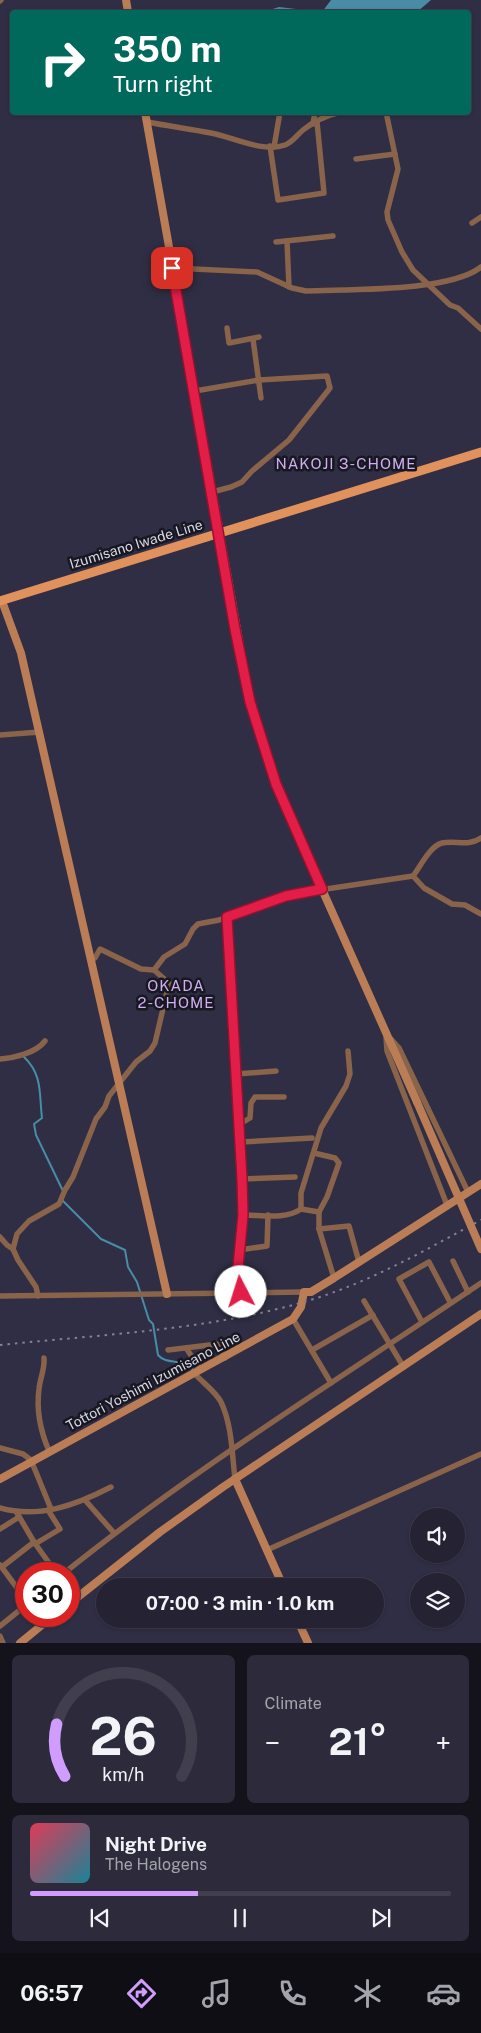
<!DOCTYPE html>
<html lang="en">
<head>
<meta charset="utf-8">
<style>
  body { margin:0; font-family:"Public Sans",sans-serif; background:#2c2a3b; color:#f1f3f6; height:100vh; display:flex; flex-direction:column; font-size:19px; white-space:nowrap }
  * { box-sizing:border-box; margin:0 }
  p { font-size:16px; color:#a3a4ac }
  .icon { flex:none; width:28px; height:28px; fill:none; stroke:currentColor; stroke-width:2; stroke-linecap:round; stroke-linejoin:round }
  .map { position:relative; height:1643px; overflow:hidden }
  .drawer { display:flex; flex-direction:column; gap:12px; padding:12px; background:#14131c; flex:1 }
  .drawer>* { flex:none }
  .top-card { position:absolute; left:10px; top:10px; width:461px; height:105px; border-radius:5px; box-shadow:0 1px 4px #0004,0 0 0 1px #413f4e; background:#00695c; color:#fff; overflow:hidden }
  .controls { position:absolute; left:410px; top:1508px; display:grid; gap:10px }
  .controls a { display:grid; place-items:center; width:55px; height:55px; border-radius:50%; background:#242233; box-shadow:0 1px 4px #0004,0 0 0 1px #413f4e; font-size:25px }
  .speed { position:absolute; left:15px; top:1562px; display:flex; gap:10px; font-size:25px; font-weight:700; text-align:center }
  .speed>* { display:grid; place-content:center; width:65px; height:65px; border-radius:50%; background:#242233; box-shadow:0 1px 4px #0004,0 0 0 1px #413f4e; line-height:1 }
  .speed .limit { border:8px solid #d22; background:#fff; color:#111 }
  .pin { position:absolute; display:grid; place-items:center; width:42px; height:42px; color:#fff; margin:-21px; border-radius:10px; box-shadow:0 2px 8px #0006 }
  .me { position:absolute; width:55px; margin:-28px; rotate:355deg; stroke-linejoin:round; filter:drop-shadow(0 0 4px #0008) }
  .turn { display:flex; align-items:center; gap:18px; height:105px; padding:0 20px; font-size:22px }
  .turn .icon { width:65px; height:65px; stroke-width:2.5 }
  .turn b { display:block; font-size:35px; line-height:42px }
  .big { font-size:38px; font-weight:700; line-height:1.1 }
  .drawer .widget { flex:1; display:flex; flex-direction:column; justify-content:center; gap:8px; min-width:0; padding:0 18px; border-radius:8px; background:#2c2a3b }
  .drawer .dial { align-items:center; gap:0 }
  .dial svg { height:130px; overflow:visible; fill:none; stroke:#413f4e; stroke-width:7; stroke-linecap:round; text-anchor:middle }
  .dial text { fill:#f1f3f6; stroke:none }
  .song { display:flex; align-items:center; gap:15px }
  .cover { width:60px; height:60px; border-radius:8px; background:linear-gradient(135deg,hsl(350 70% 55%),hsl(190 70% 35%)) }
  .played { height:5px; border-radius:2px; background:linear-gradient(90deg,#d09dff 40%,#413f4e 40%) }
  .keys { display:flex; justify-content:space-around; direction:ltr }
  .heat { display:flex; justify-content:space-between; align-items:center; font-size:28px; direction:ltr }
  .drawer .tiles { flex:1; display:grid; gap:12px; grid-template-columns:1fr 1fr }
  .widget:last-child { grid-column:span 2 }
  .trip { position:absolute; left:96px; top:1578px; width:288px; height:50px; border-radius:25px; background:#242233; box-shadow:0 1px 4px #0004,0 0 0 1px #413f4e; font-weight:700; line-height:50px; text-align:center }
  .menu { display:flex; height:80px; justify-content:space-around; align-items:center; background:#0e0e14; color:#a3a4ac }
  .menu .icon { width:35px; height:35px }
  .menu .current { color:#d09dff }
  .menu b { font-size:22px; color:#f1f3f6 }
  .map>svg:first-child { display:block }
  .water { fill:#488ca6 }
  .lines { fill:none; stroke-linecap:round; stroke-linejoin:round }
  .stream { stroke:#488ca6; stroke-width:2 }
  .street { stroke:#89634a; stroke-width:5.5 }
  .secondary { stroke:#ba7d55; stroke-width:8 }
  .primary { stroke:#e0915c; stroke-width:9 }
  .rail { stroke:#838294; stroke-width:2; stroke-dasharray:2.5 5; stroke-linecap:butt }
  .secondary-bridge { stroke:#ba7d55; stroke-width:8 }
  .route-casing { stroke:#92132f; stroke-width:12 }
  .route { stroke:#e11d48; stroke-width:9 }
  .labels { text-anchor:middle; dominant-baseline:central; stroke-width:5; stroke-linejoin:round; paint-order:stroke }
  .street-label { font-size:14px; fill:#d7d7e5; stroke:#181822 }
  .neighbourhood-label { font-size:15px; letter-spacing:1px; fill:#d0aef1; stroke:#181822 }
</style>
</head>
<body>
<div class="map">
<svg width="481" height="1643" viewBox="0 0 481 1643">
  <rect width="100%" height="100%" fill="#302e44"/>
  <path class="water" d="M331,0H431L417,12H263L279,7L322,12Z"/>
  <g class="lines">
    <g class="stream">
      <path d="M24,1057C43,1075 39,1094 42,1118L34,1124L36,1135L63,1191"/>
      <path d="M63,1201L101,1239L125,1250L128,1267L137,1282L149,1320L153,1324L158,1355C167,1366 184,1357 193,1370"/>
    </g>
    <g class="street">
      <path d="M0,1L1,0"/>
      <path d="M386,112L398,169L387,212L388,220L402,252L413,270L450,305L458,308L481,329"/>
      <path d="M147,122C168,126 190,129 211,133C232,137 263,153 285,145C293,142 297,135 303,130C313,122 328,115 341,112"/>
      <path d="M313,124L315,112"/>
      <path d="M270,146L278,200L324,193L317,122"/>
      <path d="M274,147L280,112"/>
      <path d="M356,159L395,154"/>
      <path d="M472,223L481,217"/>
      <path d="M287,241L289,287"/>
      <path d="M276,242L333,236"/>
      <path d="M173,268L257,272L292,288L306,291C349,289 450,292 481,267"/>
      <path d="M227,328L229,343L259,337"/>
      <path d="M253,339L261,398"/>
      <path d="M195,391L259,380L327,376L330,388L289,440L252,471L242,482L231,487L212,492"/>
      <path d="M0,735L40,732"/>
      <path d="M413,876C420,867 430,846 442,843C456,840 468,847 481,838"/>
      <path d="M227,917L242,1179L243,1215L239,1267L241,1292"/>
      <path d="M91,959L95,958L100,949L141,969L154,970L164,957L185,944L193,929L198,924L219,920L286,895L413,876L424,888L452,904L465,905L481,914"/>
      <path d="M386,1037L387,1051L447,1205"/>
      <path d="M391,1039L399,1048L468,1192"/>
      <path d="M0,1059C14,1058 36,1053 45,1041"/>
      <path d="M236,1074L276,1071"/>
      <path d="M240,1124L250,1118L251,1103L255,1097H284"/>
      <path d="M241,1142L312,1138"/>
      <path d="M314,1153L335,1158L339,1163L327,1197L319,1212V1229L334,1278"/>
      <path d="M242,1179L295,1177"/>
      <path d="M301,1209V1193L321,1128L346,1086L350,1074L348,1051"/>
      <path d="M243,1215C262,1215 285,1220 301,1209L319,1212"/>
      <path d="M319,1229L349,1226L359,1262"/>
      <path d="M0,1237L7,1245L13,1249"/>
      <path d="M239,1250L267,1246L268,1215"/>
      <path d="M453,1261L468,1292"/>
      <path d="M0,1296L304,1292"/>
      <path d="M38,1296L36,1287L18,1260L13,1249L17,1234L29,1221L59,1204L65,1190L73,1177L96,1119L105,1107L109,1096L136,1062L150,1051L155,1043L169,983L154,970"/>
      <path d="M364,1301L403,1366"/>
      <path d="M293,1319L331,1383"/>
      <path d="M422,1322L399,1279L429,1262L450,1302"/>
      <path d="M186,1348L201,1370"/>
      <path d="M168,1350L218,1344L225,1358"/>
      <path d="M312,1350L373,1315"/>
      <path d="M44,1358C45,1369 40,1378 39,1389C36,1411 40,1430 49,1451"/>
      <path d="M194,1373C202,1382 216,1392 221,1402C232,1425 232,1454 235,1479"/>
      <path d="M0,1448L23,1454L31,1460L51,1509"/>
      <path d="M85,1500L114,1533"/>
      <path d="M0,1508C39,1519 76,1505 111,1487"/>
      <path d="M17,1513L34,1542L57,1574"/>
      <path d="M0,1529L19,1517"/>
      <path d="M35,1544L60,1529L48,1510"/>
      <path d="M267,1550L481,1454"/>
      <path d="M0,1565L26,1600"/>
      <path d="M2,1567L34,1542"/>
      <path d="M63,1574C196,1467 341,1378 481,1283"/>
      <path d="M0,1626L26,1605"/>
      <path d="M0,1636L3,1643"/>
    </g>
    <g class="secondary">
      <path d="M126,0L128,12"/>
      <path d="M145,112L250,702L269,766L283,802L417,1102"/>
      <path d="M2,601L21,653L167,1294"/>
      <path d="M0,1479L293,1319L301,1307L304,1292H311L334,1278L481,1184"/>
      <path d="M235,1479L283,1586"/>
      <path d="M69,1604L160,1532L223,1487L481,1314"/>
      <path d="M297,1619L308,1643"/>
      <path d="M20,1643L53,1616"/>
    </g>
    <path class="primary" d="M0,601L481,452"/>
    <path class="rail" d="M0,1345C106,1334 215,1330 317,1298C376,1279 427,1249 481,1220"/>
    <path class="secondary-bridge" d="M417,1102L481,1249"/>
  </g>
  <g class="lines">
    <g class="route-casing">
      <path id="route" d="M172,268L235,629L250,702L276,784L322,889L286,896L227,917L242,1179L243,1215L238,1267L241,1292"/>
    </g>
    <use href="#route" class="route"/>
  </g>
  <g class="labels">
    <g class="street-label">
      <text transform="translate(136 544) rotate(-17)">Izumisano Iwade Line</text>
      <text transform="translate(153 1381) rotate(-28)">Tottori Yoshimi Izumisano Line</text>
    </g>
    <g class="neighbourhood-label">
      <text x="346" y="463">NAKOJI 3-CHOME</text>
      <text x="176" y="985">OKADA<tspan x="176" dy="17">2-CHOME</tspan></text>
    </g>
  </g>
</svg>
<div class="controls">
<a><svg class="icon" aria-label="sound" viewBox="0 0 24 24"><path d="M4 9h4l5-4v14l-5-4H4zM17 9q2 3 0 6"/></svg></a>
<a><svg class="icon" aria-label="layers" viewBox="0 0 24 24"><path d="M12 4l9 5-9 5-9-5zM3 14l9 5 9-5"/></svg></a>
</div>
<div class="speed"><div class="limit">30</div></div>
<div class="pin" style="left:172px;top:268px;background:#d93025"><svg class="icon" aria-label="arrive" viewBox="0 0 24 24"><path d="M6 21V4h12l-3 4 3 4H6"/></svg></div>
<svg class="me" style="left:241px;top:1292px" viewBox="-20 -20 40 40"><circle r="19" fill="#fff"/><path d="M0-13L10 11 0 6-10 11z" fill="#e11d48"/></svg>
<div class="trip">07:00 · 3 min · 1.0 km</div>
<div class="top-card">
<div class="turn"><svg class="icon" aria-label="right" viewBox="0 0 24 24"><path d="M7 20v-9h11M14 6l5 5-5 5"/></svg><div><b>350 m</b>Turn right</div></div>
</div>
</div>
<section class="drawer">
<div class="tiles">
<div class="widget dial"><svg viewBox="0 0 100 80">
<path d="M14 69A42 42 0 1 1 86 69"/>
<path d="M14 69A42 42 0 0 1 9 37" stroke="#d09dff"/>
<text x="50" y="56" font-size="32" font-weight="700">26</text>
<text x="50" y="72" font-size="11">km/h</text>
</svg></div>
<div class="widget"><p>Climate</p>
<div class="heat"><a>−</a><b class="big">21°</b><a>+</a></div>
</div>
<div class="widget">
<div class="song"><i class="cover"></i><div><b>Night Drive</b><p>The Halogens</p></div></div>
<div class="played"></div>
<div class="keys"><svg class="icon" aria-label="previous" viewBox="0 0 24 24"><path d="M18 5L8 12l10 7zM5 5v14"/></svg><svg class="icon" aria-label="pause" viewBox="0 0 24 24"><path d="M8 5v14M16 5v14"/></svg><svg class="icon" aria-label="next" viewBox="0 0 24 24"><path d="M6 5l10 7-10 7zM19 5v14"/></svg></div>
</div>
</div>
</section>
<nav class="menu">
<b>06:57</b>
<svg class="icon current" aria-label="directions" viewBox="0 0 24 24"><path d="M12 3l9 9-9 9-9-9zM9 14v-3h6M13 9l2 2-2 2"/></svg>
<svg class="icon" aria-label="music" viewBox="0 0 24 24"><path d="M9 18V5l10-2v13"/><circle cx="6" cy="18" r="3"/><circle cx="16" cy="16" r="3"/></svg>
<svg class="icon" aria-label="phone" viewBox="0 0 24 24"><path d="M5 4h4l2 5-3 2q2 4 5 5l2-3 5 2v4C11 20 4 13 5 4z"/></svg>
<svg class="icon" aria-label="climate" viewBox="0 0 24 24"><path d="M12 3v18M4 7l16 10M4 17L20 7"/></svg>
<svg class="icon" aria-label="car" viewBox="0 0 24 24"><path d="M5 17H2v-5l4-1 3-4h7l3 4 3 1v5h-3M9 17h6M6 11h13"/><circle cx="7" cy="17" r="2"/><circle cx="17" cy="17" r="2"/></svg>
</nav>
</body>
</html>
